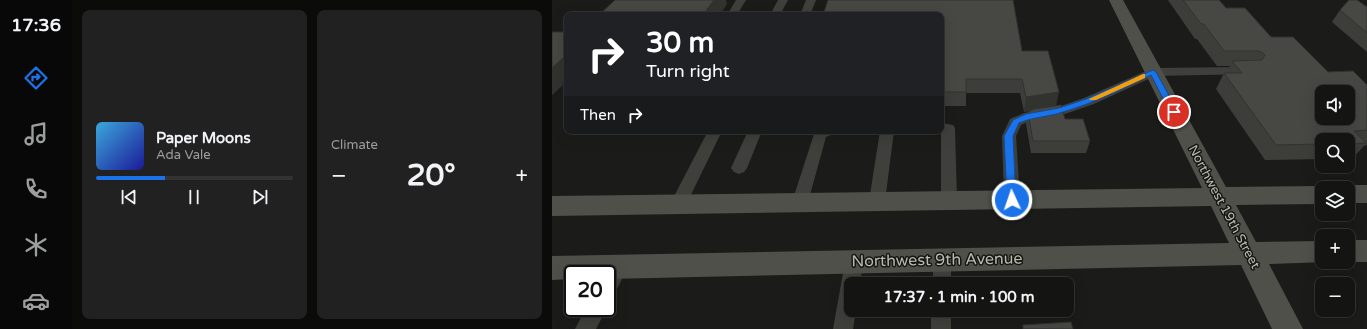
<!DOCTYPE html>
<html lang="en">
<head>
<meta charset="utf-8">
<style>
  body { margin:0; font-family:"Varela Round",sans-serif; background:#212121; color:#f1f3f6; height:100vh; display:flex; flex-direction:column; font-size:15px; white-space:nowrap }
  * { box-sizing:border-box; margin:0 }
  p { font-size:13px; color:#9d9ea0 }
  .icon { flex:none; width:22px; height:22px; fill:none; stroke:currentColor; stroke-width:2; stroke-linecap:round; stroke-linejoin:round }
  .map { position:relative; flex:1; overflow:hidden }
  .details { display:flex; flex-direction:column; gap:10px; padding:10px; background:#0b0b0a; width:480px }
  .details>* { flex:none }
  .hud { position:absolute; left:12px; top:12px; width:380px; height:122px; border-radius:8px; box-shadow:0 4px 16px #0002,0 0 0 1px #333; background:#202124; color:#fff; overflow:hidden }
  .fabs { position:absolute; left:763px; top:85px; display:grid; gap:8px }
  .fabs a { display:grid; place-items:center; width:40px; height:40px; border-radius:8px; background:#141413; box-shadow:0 4px 16px #0002,0 0 0 1px #333; font-size:20px }
  .speed { position:absolute; left:12px; top:265px; display:flex; gap:8px; font-size:20px; font-weight:700; text-align:center }
  .speed>* { display:grid; place-content:center; width:52px; height:52px; border-radius:50%; background:#141413; box-shadow:0 4px 16px #0002,0 0 0 1px #333; line-height:1 }
  .speed .limit { border:2px solid #111; border-radius:6px; background:#fff; color:#111 }
  .pin { position:absolute; display:grid; place-items:center; width:34px; height:34px; color:#fff; margin:-17px; border:2px solid #fff; border-radius:50%; box-shadow:0 1px 4px #0007 }
  .me { position:absolute; width:44px; margin:-22px; rotate:357deg; stroke-linejoin:round; filter:drop-shadow(0 0 3px #0008) }
  .turn { display:flex; align-items:center; gap:14px; height:84px; padding:0 16px; font-size:18px }
  .turn .icon { width:52px; height:52px; stroke-width:2.5 }
  .turn b { display:block; font-size:28px; line-height:34px }
  .then { display:flex; align-items:center; height:38px; padding:0 16px; background:#0003; gap:8px; font-size:15px }
  .big { font-size:30px; font-weight:700; line-height:1.1 }
  .details .widget { flex:1; display:flex; flex-direction:column; justify-content:center; gap:6px; min-width:0; padding:0 14px; border-radius:8px; background:#212121 }
  .song { display:flex; align-items:center; gap:12px }
  .cover { width:48px; height:48px; border-radius:6px; background:linear-gradient(135deg,hsl(200 70% 55%),hsl(240 70% 35%)) }
  .played { height:4px; border-radius:2px; background:linear-gradient(90deg,#1a73e8 35%,#333 35%) }
  .keys { display:flex; justify-content:space-around; direction:ltr }
  .heat { display:flex; justify-content:space-between; align-items:center; font-size:22px; direction:ltr }
  .details .tiles { flex:1; display:grid; gap:10px; grid-template-columns:repeat(2,1fr) }
  .trip { position:absolute; left:292px; top:277px; width:230px; height:40px; border-radius:8px; background:#141413; box-shadow:0 4px 16px #0002,0 0 0 1px #333; font-weight:700; line-height:40px; text-align:center }
  main { display:flex; flex:1; min-height:0 }
  .tabs { display:flex; flex-direction:column; width:72px; justify-content:space-around; align-items:center; background:#080808; color:#9d9ea0 }
  .tabs .icon { width:28px; height:28px }
  .tabs .active { color:#1a73e8 }
  .tabs b { font-size:18px; color:#f1f3f6 }
  .map>svg:first-child { display:block }
  .lines { fill:none; stroke-linecap:round; stroke-linejoin:round }
  .lane { fill:#3f403b; fill-rule:evenodd }
  .secondary { fill:#4f5049; fill-rule:evenodd }
  .wall { fill:#3d3e3a }
  .shaded-wall { fill:#32322f }
  .building { fill:#474843; stroke:#32322f; fill-rule:evenodd }
  .route { fill:#1a73e8; stroke:#114b97 }
  .slow { fill:#f59e0b }
  .labels { text-anchor:middle; dominant-baseline:central; stroke-width:3; stroke-linejoin:round; paint-order:stroke }
  .street-label { font-size:13px; fill:#b9baad; stroke:#161614 }
  .near-street-label { font-size:16px; fill:#b9baad; stroke:#161614 }
</style>
</head>
<body>
<main>
<nav class="tabs">
<b>17:36</b>
<svg class="icon active" aria-label="directions" viewBox="0 0 24 24"><path d="M12 3l9 9-9 9-9-9zM9 14v-3h6M13 9l2 2-2 2"/></svg>
<svg class="icon" aria-label="music" viewBox="0 0 24 24"><path d="M9 18V5l10-2v13"/><circle cx="6" cy="18" r="3"/><circle cx="16" cy="16" r="3"/></svg>
<svg class="icon" aria-label="phone" viewBox="0 0 24 24"><path d="M5 4h4l2 5-3 2q2 4 5 5l2-3 5 2v4C11 20 4 13 5 4z"/></svg>
<svg class="icon" aria-label="climate" viewBox="0 0 24 24"><path d="M12 3v18M4 7l16 10M4 17L20 7"/></svg>
<svg class="icon" aria-label="car" viewBox="0 0 24 24"><path d="M5 17H2v-5l4-1 3-4h7l3 4 3 1v5h-3M9 17h6M6 11h13"/><circle cx="7" cy="17" r="2"/><circle cx="17" cy="17" r="2"/></svg>
</nav>
<section class="details">
<div class="tiles">
<div class="widget">
<div class="song"><i class="cover"></i><div><b>Paper Moons</b><p>Ada Vale</p></div></div>
<div class="played"></div>
<div class="keys"><svg class="icon" aria-label="previous" viewBox="0 0 24 24"><path d="M18 5L8 12l10 7zM5 5v14"/></svg><svg class="icon" aria-label="pause" viewBox="0 0 24 24"><path d="M8 5v14M16 5v14"/></svg><svg class="icon" aria-label="next" viewBox="0 0 24 24"><path d="M6 5l10 7-10 7zM19 5v14"/></svg></div>
</div>
<div class="widget"><p>Climate</p>
<div class="heat"><a>−</a><b class="big">20°</b><a>+</a></div>
</div>
</div>
</section>
<div class="map">
<svg width="815" height="329" viewBox="0 0 815 329">
  <rect width="100%" height="100%" fill="#1b1b19"/>
  <g class="lines">
    <g class="lane">
      <path d="M184,0H194L185,15H175Z"/>
      <path d="M226,0H236L228,15H218Z"/>
      <path d="M254,0H264L258,15H248Z"/>
      <path d="M694,67L698,68L700,71L698,74L603,76L542,104L513,114L480,120L469,125L464,136L468,200L466,204L460,206L454,204L452,200L450,136L458,119L472,113L506,107L532,98L601,68Z"/>
      <path d="M389,123L401,125L403,128L405,200L403,204L397,206L391,204L389,200V133L384,131H389Z"/>
      <path d="M156,131H170L132,209L126,210L120,209L118,204Z"/>
      <path d="M196,131H210L195,168L192,172L187,174L182,172L179,168Z"/>
      <path d="M263,131H283L281,134L274,137L256,202L254,207L248,208L242,207L240,202Z"/>
      <path d="M328,131H342L333,201L331,205L325,207L319,205L317,201Z"/>
      <path d="M390,252L396,254L399,260V284H381V260L384,254Z"/>
      <path d="M302,254L308,256L311,262L308,284H299V310H304L301,329H281L293,262L296,256Z"/>
      <path d="M67,259L73,261L76,267L62,295L55,298V274H53L61,261Z"/>
      <path d="M34,308H55L44,329H23Z"/>
      <rect x="379" y="310" width="20" height="19"/>
    </g>
    <g class="secondary">
      <path d="M557,0H571L674,187L770,186L777,188H770V204L684,205L704,242L770,241V262H774L717,264L751,329H720L689,265L55,279V274H21V279L0,280V256L677,243L659,206L0,216V196L650,188Z"/>
      <path d="M796,185H815V203H796V188H788Z"/>
      <path d="M796,240H815V262H795Z"/>
    </g>
  </g>
  <g class="wall">
    <path d="M616,0H667L674,8L776,72L815,85V145L812,146L800,159H796V140H770V159L713,160L664,89L672,73H674L678,66H665L645,39H643Z"/>
    <path d="M815,7V52L780,22L788,10Z"/>
    <path d="M389,15L470,51L504,106L513,119L538,141L534,153H479L474,124L476,112L481,110L472,112L468,93H414V106H389Z"/>
    <path d="M0,32H15V81L0,95Z"/>
  </g>
  <g class="shaded-wall">
    <path d="M162,0H174L175,4L168,15H151Z"/>
    <path d="M12,57L15,62V81L0,95V68Z"/>
    <path d="M507,92L504,106L472,112L474,97Z"/>
  </g>
  <g class="building">
    <path d="M63,0H162L151,15H47Z"/>
    <path d="M276,0H461L470,51H496L507,92L474,97L470,79H414V92H389V15H271Z"/>
    <path d="M631,0H667L674,8H693L719,37H741L776,72L801,71L815,85V130L802,131L814,143L796,144V140H770V144L724,145L672,73H690L680,61L710,60L713,55L710,52L706,51H672L652,24H649ZM770,92H796V118H770Z"/>
    <path d="M797,0H805L815,7V33L788,10Z"/>
    <path d="M0,32H15V57H12L0,68Z"/>
    <path d="M509,105L513,119H531L538,141H481L476,112L482,109Z"/>
    <path d="M519,322L521,329H471V325Z"/>
  </g>
  <path class="route" d="M601,70L604,72L626,112L625,114H619L599,75C570,89 542,103 511,112C496,117 481,117 467,123L461,136L464,200L463,202H456L455,200L452,136L461,120L474,114L507,108L534,99Z"/>
  <path class="slow" d="M591,74H593V78L544,100H538L537,99Z"/>
  <g class="labels">
    <g class="street-label">
      <text transform="translate(672 207) rotate(62)">Northwest 19th Street</text>
    </g>
    <g class="near-street-label">
      <text transform="translate(385 260) rotate(-1)">Northwest 9th Avenue</text>
    </g>
  </g>
</svg>
<div class="fabs">
<a><svg class="icon" aria-label="sound" viewBox="0 0 24 24"><path d="M4 9h4l5-4v14l-5-4H4zM17 9q2 3 0 6"/></svg></a>
<a><svg class="icon" aria-label="search" viewBox="0 0 24 24"><circle cx="10" cy="10" r="6"/><path d="M15 15l6 6"/></svg></a>
<a><svg class="icon" aria-label="layers" viewBox="0 0 24 24"><path d="M12 4l9 5-9 5-9-5zM3 14l9 5 9-5"/></svg></a>
<a>+</a>
<a>−</a>
</div>
<div class="speed"><div class="limit">20</div></div>
<div class="pin" style="left:622px;top:112px;background:#d93025"><svg class="icon" aria-label="arrive" viewBox="0 0 24 24"><path d="M6 21V4h12l-3 4 3 4H6"/></svg></div>
<svg class="me" style="left:460px;top:200px" viewBox="-20 -20 40 40"><circle r="17" fill="#1a73e8" stroke="#fff" stroke-width="3"/><path d="M0-11L8 9 0 5-8 9z" fill="#fff"/></svg>
<div class="trip">17:37 · 1 min · 100 m</div>
<div class="hud">
<div class="turn"><svg class="icon" aria-label="right" viewBox="0 0 24 24"><path d="M7 20v-9h11M14 6l5 5-5 5"/></svg><div><b>30 m</b>Turn right</div></div>
<div class="then">Then<svg class="icon" aria-label="right" viewBox="0 0 24 24"><path d="M7 20v-9h11M14 6l5 5-5 5"/></svg></div>
</div>
</div>
</main>
</body>
</html>
